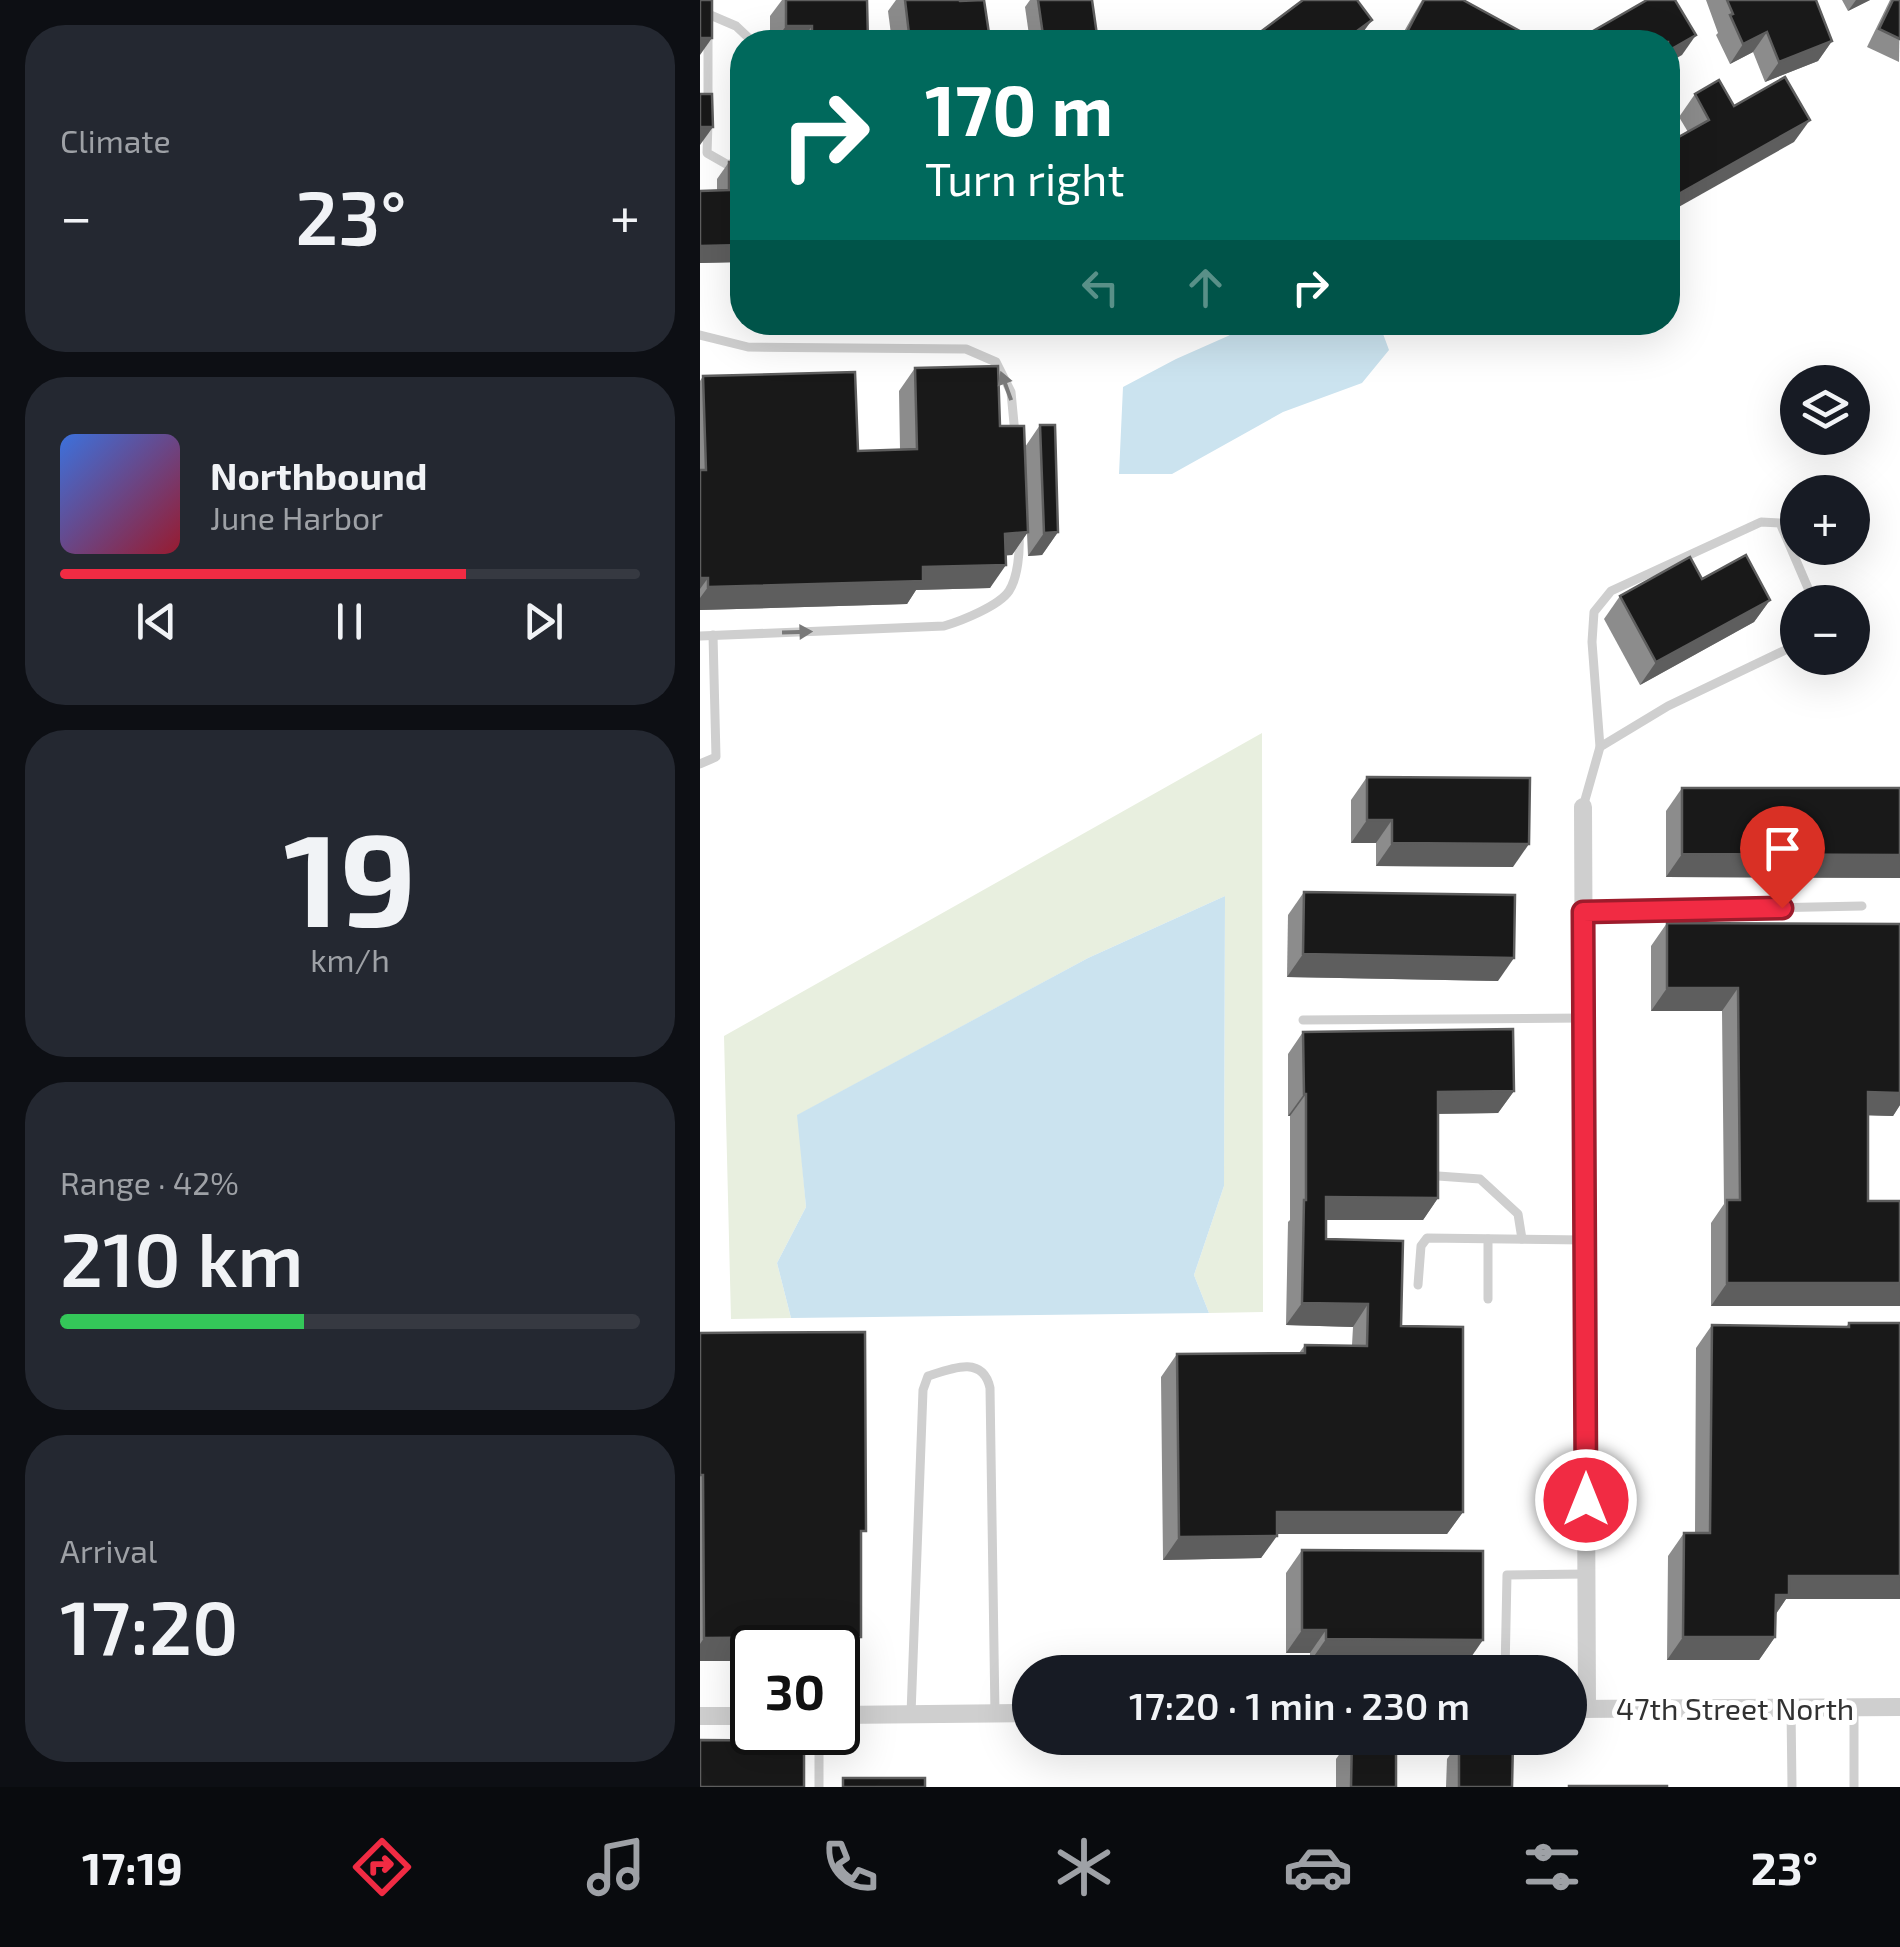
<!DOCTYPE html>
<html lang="en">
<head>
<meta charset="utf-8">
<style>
  body { margin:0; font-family:"Exo 2",sans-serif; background:#242831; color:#f1f3f6; height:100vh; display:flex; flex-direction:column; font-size:38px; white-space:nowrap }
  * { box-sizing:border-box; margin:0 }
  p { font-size:32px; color:#9ea1a6 }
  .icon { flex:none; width:55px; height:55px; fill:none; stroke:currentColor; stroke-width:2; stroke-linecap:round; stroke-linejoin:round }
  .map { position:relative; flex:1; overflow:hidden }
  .side { display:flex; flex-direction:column; gap:25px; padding:25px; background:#0d0f14; width:700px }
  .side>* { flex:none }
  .hud { position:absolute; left:30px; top:30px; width:950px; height:305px; border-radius:40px; box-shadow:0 10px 40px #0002; background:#00695c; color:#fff; overflow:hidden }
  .fabs { position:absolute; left:1080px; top:365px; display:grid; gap:20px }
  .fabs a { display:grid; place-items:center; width:90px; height:90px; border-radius:50%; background:#171b24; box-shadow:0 10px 40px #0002; font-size:50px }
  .speed { position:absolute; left:30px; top:1625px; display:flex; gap:20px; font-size:50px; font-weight:700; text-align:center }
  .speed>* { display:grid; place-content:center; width:130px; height:130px; border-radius:50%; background:#171b24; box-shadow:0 10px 40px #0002; line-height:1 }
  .speed .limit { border:5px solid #111; border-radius:15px; background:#fff; color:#111 }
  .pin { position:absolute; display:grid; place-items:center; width:85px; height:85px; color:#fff; margin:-102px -42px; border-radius:50% 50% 50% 0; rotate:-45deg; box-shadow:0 0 10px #0007 }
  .pin .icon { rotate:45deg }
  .me { position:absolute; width:110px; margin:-55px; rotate:0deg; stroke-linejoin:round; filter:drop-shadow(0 0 8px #0008) }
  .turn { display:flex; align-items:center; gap:35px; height:210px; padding:0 30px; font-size:45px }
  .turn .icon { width:130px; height:130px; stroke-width:2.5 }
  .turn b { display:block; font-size:70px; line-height:85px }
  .lanes { display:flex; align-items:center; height:95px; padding:0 30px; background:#0003; justify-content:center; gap:50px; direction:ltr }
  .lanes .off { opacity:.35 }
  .big { font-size:75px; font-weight:600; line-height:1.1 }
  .side .widget { flex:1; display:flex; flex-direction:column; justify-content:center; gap:15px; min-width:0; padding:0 35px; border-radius:40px; background:#242831 }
  .side .dial { align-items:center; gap:0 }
  .dial b { font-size:130px; line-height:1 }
  .song { display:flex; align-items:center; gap:30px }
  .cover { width:120px; height:120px; border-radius:15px; background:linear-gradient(135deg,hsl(220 70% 55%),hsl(350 70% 35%)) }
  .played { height:10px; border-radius:5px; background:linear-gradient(90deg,#f12b43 70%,#363941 70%) }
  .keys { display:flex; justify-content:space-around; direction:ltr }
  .heat { display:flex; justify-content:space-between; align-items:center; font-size:55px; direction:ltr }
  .charge { height:15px; border-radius:8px; background:linear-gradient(90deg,#34c759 42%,#363941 0) }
  .trip { position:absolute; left:312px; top:1655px; width:575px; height:100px; border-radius:50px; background:#171b24; box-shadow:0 10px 40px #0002; font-weight:600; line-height:100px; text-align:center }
  .menu { display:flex; height:160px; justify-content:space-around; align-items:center; background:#090b0e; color:#9ea1a6 }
  .menu .icon { width:70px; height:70px }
  .menu .current { color:#f12b43 }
  .menu b { font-size:45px; color:#f1f3f6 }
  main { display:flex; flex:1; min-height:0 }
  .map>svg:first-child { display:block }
  .green { fill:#e8efdf }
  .water { fill:#cbe3ef }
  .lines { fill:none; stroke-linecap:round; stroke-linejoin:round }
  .service { stroke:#cfcfcf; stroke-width:9 }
  .minor { stroke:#cfcfcf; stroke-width:18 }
  .wall { fill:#8c8c8c }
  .shaded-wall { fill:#5e5e5e }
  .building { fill:#191919; stroke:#5e5e5e; stroke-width:2.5 }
  .oneway { fill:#797979 }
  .route-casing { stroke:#9d1c2c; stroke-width:25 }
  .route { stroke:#f12b43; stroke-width:18 }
  .labels { text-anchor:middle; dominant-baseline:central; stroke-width:10; stroke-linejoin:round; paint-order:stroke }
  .street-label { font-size:30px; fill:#323232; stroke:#fff }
</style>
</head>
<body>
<main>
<section class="side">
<div class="widget"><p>Climate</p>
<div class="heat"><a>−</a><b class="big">23°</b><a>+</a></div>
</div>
<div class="widget">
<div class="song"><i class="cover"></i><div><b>Northbound</b><p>June Harbor</p></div></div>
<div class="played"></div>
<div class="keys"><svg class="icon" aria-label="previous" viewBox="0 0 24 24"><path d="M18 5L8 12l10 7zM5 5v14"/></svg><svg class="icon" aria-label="pause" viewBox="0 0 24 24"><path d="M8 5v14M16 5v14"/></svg><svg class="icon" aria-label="next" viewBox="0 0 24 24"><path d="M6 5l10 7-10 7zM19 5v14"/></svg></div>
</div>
<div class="widget dial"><b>19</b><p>km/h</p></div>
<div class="widget"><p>Range · 42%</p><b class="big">210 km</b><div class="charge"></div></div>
<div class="widget"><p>Arrival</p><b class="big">17:20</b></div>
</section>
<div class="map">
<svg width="1200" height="1787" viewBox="0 0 1200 1787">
  <rect width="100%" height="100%" fill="#fff"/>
  <path class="green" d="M562,733L563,1312L509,1313L494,1275L524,1186L525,896L388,958L98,1115L106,1207L77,1263L91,1318L31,1319L24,1036Z"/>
  <g class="water">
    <path d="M550,323H679L689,350L662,383L583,412L472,474H419L423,387L476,359L528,336Z"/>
    <path d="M525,896L524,1186L494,1275L509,1313L91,1318L77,1263L106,1207L97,1115L388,958Z"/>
  </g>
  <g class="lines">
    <g class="service">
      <path d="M8,14L36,26L53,42"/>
      <path d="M8,102V33"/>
      <path d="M8,123L7,153L28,165L42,159"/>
      <path d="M0,335L48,347L266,349L296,362L311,392L315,434"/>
      <path d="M0,636L244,626C261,621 299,606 309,591C318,577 320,551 319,535"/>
      <path d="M900,747L968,706L1098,644"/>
      <path d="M0,764L16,757L13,635"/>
      <path d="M883,807L900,747L892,642L894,612L911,591L1061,522L1080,523L1114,602"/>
      <path d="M883,912L1162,906"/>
      <path d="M603,1020L884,1018"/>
      <path d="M738,1176L780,1179L818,1214L822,1239"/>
      <path d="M718,1285L721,1246L727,1238L885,1240"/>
      <path d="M788,1299V1239"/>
      <path d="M805,1672L807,1575L886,1574"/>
      <path d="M1091,1708L1092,1787"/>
      <path d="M1154,1708V1787"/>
      <path d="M211,1714L223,1390L228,1376C252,1368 283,1355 290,1388L295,1714"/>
      <path d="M119,1732V1787"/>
    </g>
    <g class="minor">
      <path d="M883,807L887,1709"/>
      <path d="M870,1709L1200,1707"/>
      <path d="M138,1715L330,1713"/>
      <path d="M0,1716H52"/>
    </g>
  </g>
  <g class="wall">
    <path d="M82,0H167L168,42H70V16Z"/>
    <path d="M196,0H259L288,42H192L188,11Z"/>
    <path d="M330,0H392L398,42H330L325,7Z"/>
    <path d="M722,0H763L840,42H698Z"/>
    <path d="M1006,0H1116L1132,41L1118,61L1065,82L1053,52L1030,64L1016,35L1018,33Z"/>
    <path d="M1142,0H1170L1148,11Z"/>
    <path d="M1190,0H1200L1199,62L1167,47Z"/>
    <path d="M995,94L1034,106L1094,142L988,132L979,117Z"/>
    <path d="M29,162H42V262L0,263V191L17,190V179Z"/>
    <path d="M215,368L300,426L325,447L340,425L358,532L342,555L328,556L327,533L312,555H306L290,588L216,590L207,604L0,610V381L3,376L158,451L200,449L199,391Z"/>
    <path d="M1002,579L1070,600L1054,622L940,685L904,619L920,596Z"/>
    <path d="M667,777L813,867L676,866V843H651V800Z"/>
    <path d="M982,788H1200V878L966,877V811Z"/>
    <path d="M604,892L798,981L587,977L588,915Z"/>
    <path d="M967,923L1200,924V1105L1193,1116L1168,1115V1201H1200V1306H1011V1223L1024,1204L1022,1011H951V946Z"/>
    <path d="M603,1032L814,1091L798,1113L738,1114V1198L723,1220H626V1239L701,1326L763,1512L747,1534H577L561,1558L463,1560L461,1377L477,1354L599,1353L605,1345H652L653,1327L586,1325L588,1222L590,1220V1116H588V1054Z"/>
    <path d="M1149,1323H1200L1086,1599L1076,1614L1075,1637L1059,1660H967L968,1556L984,1533H995L996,1348L1012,1325L1146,1327Z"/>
    <path d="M0,1333L161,1538L145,1660H138V1648H52V1661H0Z"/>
    <path d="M602,1550L767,1663L610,1662V1653H586V1573Z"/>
    <path d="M651,1738L696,1787H636V1759Z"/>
    <path d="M759,1742L812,1787H746L747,1759Z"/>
  </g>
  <g class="shaded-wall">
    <path d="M1156,0H1170L1148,11Z"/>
    <path d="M672,20L656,42H642Z"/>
    <path d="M86,26H112L101,42H74Z"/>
    <path d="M1067,32L1053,52L1030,64L1043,44Z"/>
    <path d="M996,35L982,55L968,63V51Z"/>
    <path d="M0,38H12L0,55Z"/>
    <path d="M1132,41L1118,61L1065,82L1079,62Z"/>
    <path d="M977,78L968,91V83Z"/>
    <path d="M1110,120L1094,142L968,213V200Z"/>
    <path d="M0,127H13L0,145Z"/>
    <path d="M42,245V262L0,263V246Z"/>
    <path d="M328,532L312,555L289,557L305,534Z"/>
    <path d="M358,532L342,555L328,556L344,533Z"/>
    <path d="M306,565L290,588L216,590L207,604L0,610V598L8,587L223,567Z"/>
    <path d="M0,578H8L0,589Z"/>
    <path d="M1070,600L1054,622L940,685L956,662Z"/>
    <path d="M667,820H692L676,843H651Z"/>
    <path d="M692,843L829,844L813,867L676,866Z"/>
    <path d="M982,854L1200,855V878L966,877Z"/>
    <path d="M603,954L814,958L798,981L587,977Z"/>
    <path d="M967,988H1038L1022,1011H951Z"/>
    <path d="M814,1091L798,1113L723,1114L738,1092Z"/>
    <path d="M1168,1092L1200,1093V1105L1193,1116L1152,1115Z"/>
    <path d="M604,1094H606L590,1116H588Z"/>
    <path d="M626,1197L738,1198L723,1220H610Z"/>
    <path d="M1027,1283H1200V1306H1011Z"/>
    <path d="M602,1303L668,1304L653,1327L586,1325Z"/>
    <path d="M577,1512H763L747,1534H561Z"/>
    <path d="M577,1536L561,1558L463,1560L479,1537Z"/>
    <path d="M1089,1576H1200V1599H1086L1073,1618H1060Z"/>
    <path d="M602,1630H626L610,1653H586Z"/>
    <path d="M161,1637L145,1660H138V1648H52V1661H0V1644L4,1638Z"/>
    <path d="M983,1637H1075L1059,1660H967Z"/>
    <path d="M626,1639L783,1640L767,1663L610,1662Z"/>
  </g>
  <g class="building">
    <rect x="0" y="0" width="12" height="38"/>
    <path d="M86,0H167L168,42H112V26H86Z"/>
    <path d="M205,0H259L260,1L284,0L290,40L270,42H210Z"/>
    <path d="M338,0H392L398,42H344Z"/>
    <path d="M603,0H657L672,20L642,42H547Z"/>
    <path d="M724,0H763L840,42H722L706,34Z"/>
    <path d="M947,0H975L996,35L968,51V42H874Z"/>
    <path d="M1027,0H1116L1132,41L1079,62L1067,32L1043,44L1030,15L1033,14Z"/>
    <path d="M1193,0H1200V39L1179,29Z"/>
    <path d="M968,60L977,78L968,83Z"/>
    <path d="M1085,77L1110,120L968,200V143L1009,120L995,94L1019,80L1034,106Z"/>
    <path d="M0,94H12L13,127H0Z"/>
    <path d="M29,162H42V245L0,246V191L29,190Z"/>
    <path d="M298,366L300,426H324L328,532L305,534L306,565L223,567V581L8,587V578H0V470H6L3,376L155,372L158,451L217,449L215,368Z"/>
    <path d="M340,425H355L358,532L344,533Z"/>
    <path d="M1046,555L1070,600L956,662L920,596L990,557L1002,579Z"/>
    <path d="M667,777L830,778L829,844L692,843V820H667Z"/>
    <path d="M982,788H1200V855L982,854Z"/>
    <path d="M604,892L815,895L814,958L603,954Z"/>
    <path d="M967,923L1200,924V1093L1168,1092V1201H1200V1283H1027V1200H1040L1038,988H967Z"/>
    <path d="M813,1029L814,1091L738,1092V1198L626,1197V1239L703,1241L701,1326L763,1327V1512H577V1536L479,1537L477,1354L605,1353V1345L667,1346L668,1304L602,1303L604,1200H606V1094H604L603,1032Z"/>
    <path d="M1149,1323H1200V1576H1089V1595H1076L1075,1637H983L984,1533H1010L1012,1325L1149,1327Z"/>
    <path d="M165,1332L166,1531H161V1637L4,1638L3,1475H0V1333Z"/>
    <path d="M602,1550L783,1551V1640L626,1639V1630H602Z"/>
    <path d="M652,1738H696V1787H651Z"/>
    <path d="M0,1740L104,1741V1787H0Z"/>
    <path d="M759,1742H813L812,1787H759Z"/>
    <rect x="143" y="1778" width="82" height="9"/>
    <rect x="869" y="1786" width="98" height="1"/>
  </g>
  <defs><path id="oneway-solid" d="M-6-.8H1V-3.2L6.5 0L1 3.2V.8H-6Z" transform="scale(2.5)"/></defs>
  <g class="oneway">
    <use href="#oneway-solid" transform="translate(306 386) rotate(-110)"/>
    <use href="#oneway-solid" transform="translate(97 632) rotate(-2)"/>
  </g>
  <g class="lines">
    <g class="route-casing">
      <path id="route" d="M886,1500L883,912L1082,908"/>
    </g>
    <use href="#route" class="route"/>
  </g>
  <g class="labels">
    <g class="street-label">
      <text x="1035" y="1708">47th Street North</text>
    </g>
  </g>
</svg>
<div class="fabs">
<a><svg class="icon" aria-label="layers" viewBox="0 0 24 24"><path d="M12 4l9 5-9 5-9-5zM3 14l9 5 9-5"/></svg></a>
<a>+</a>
<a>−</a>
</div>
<div class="speed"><div class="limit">30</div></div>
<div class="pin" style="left:1082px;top:908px;background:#d93025"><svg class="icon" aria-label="arrive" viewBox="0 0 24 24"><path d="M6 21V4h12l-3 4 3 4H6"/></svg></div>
<svg class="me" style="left:886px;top:1500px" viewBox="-20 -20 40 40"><circle r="17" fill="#f12b43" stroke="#fff" stroke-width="3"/><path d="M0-11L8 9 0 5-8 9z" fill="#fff"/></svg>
<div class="trip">17:20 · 1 min · 230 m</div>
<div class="hud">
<div class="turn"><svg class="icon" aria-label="right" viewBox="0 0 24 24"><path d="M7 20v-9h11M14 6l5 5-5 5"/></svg><div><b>170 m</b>Turn right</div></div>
<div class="lanes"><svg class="icon off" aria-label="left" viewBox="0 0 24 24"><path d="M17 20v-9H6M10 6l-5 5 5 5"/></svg><svg class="icon off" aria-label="ahead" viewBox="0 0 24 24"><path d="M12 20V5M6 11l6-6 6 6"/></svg><svg class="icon" aria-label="right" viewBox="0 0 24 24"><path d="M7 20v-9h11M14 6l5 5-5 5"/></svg></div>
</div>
</div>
</main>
<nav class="menu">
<b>17:19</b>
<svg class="icon current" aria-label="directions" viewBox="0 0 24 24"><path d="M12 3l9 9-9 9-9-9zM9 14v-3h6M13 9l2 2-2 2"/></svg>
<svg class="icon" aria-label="music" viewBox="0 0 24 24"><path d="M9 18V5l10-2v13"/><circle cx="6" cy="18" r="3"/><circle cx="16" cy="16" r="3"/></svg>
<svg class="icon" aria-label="phone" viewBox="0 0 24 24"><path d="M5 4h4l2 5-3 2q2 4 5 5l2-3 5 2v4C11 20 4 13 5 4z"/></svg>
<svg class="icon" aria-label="climate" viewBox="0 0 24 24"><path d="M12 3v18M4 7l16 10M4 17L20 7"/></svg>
<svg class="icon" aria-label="car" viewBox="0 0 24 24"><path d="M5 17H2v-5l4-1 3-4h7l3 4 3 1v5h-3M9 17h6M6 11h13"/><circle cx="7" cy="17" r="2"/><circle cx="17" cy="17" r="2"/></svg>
<svg class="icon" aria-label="filters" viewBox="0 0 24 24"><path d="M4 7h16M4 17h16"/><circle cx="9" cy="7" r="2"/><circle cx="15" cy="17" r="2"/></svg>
<b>23°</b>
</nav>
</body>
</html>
